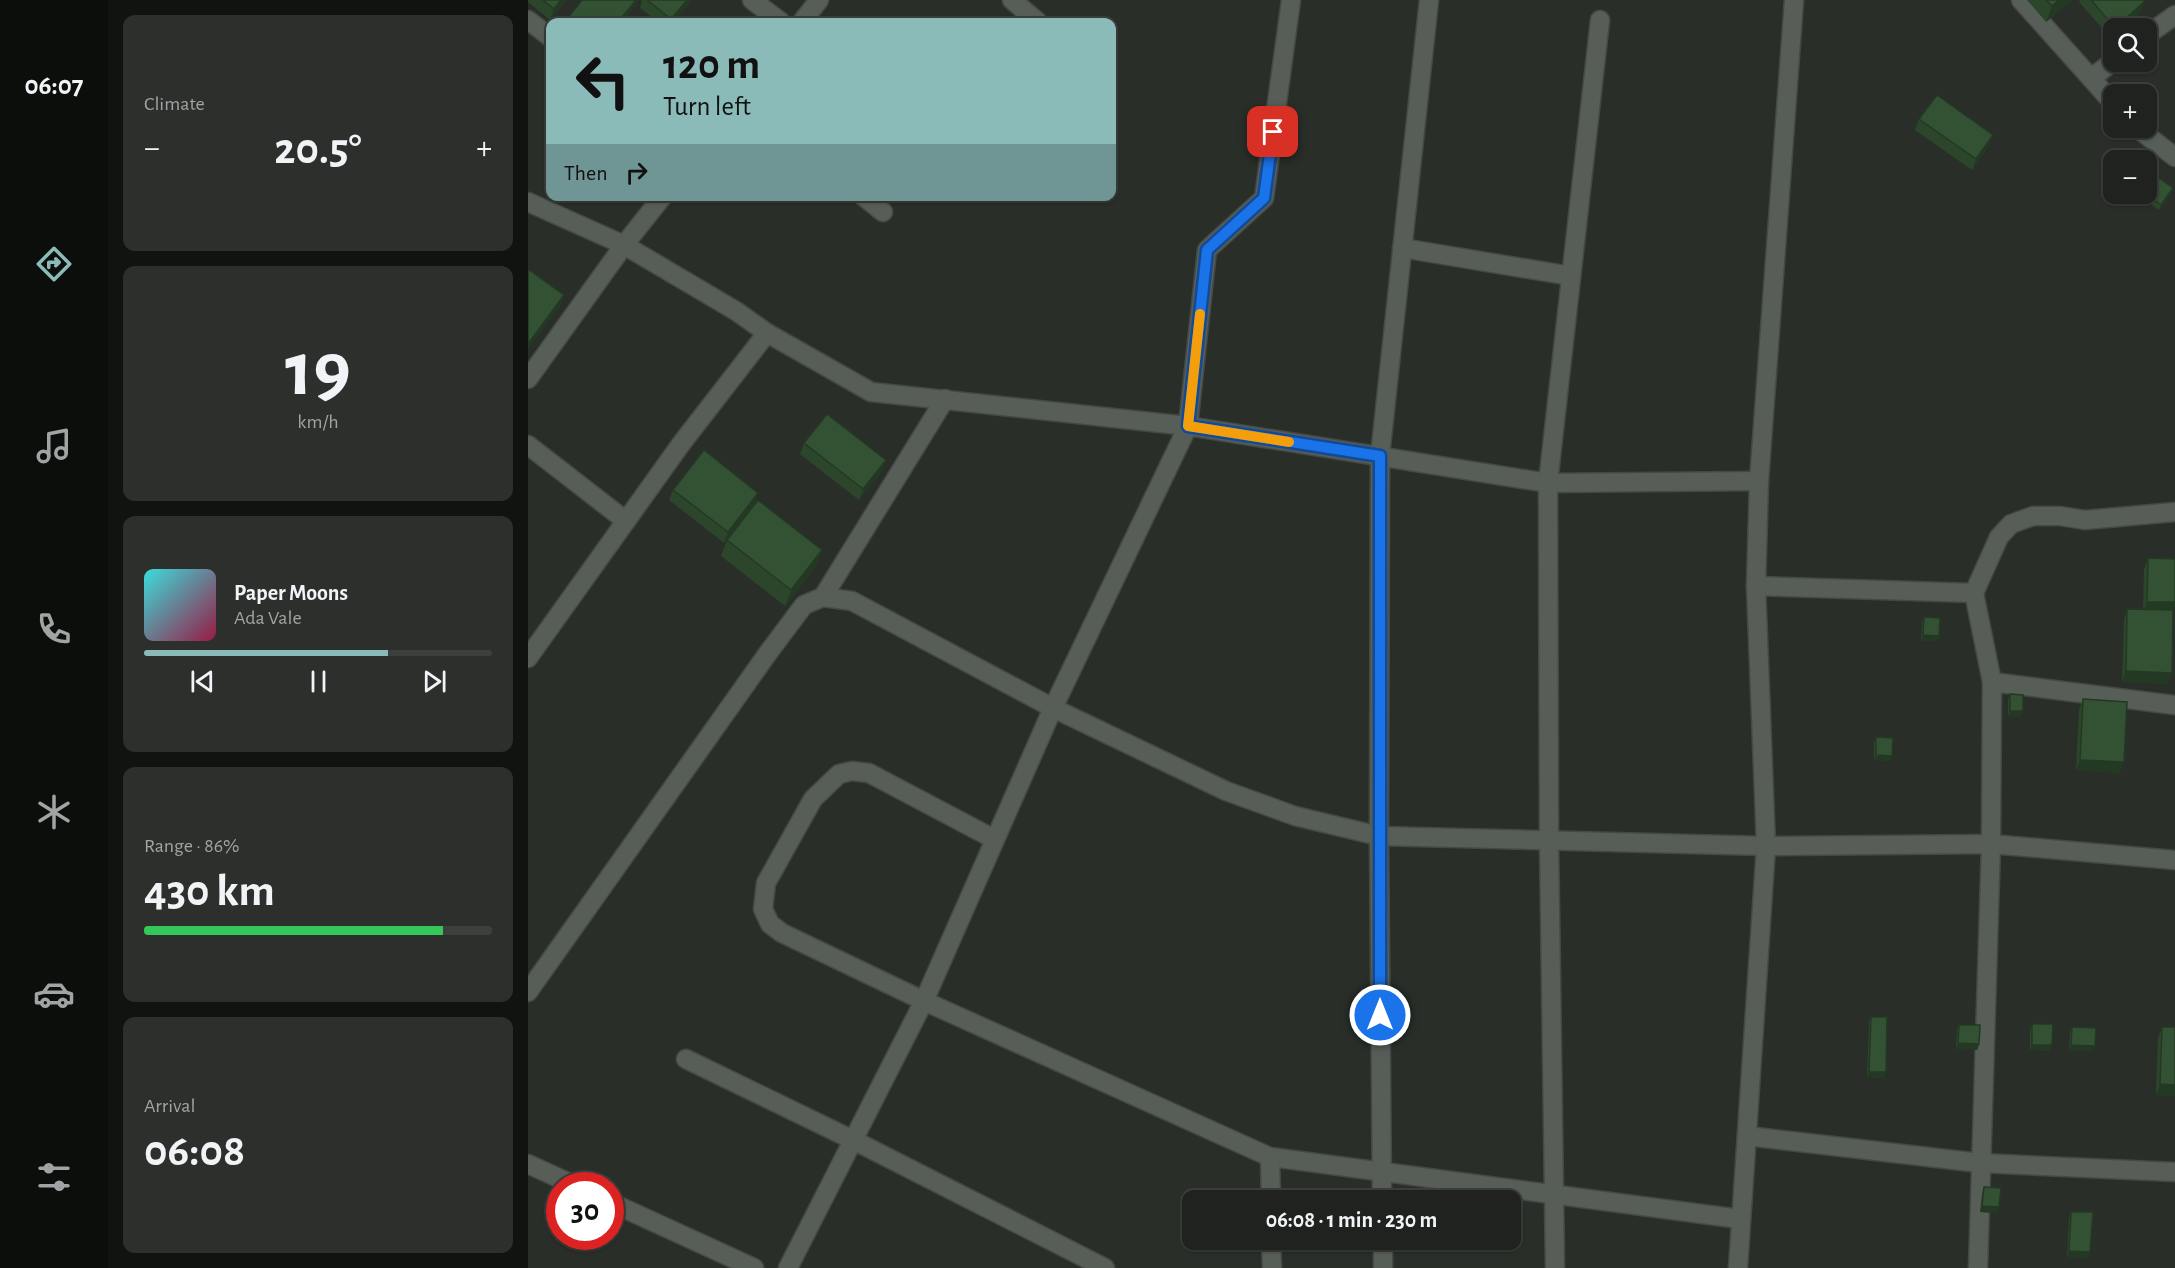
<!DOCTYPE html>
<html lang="en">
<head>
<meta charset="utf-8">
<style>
  body { margin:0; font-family:"Alegreya Sans",sans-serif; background:#2c2f2c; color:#f1f3f6; height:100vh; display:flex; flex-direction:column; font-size:22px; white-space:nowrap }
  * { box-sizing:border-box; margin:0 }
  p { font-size:20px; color:#a1a4a4 }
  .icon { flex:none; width:33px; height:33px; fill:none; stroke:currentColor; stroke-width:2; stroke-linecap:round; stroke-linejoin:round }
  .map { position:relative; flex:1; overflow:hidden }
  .sheet { display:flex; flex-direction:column; gap:15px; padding:15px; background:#111311; width:420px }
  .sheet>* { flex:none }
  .hud { position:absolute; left:18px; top:18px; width:570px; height:183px; border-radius:12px; box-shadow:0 2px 4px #0004,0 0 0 2px #3c3f3d; background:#8bbbb9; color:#111; overflow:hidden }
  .buttons { position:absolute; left:1575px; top:18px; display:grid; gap:12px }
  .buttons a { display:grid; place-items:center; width:54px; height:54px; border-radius:12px; background:#1f221f; box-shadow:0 2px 4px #0004,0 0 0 2px #3c3f3d; font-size:30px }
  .speed { position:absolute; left:18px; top:1172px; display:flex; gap:12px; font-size:30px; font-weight:700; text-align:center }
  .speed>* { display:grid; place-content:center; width:78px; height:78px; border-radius:50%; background:#1f221f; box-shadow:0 2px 4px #0004,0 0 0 2px #3c3f3d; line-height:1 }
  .speed .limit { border:9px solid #d22; background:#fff; color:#111 }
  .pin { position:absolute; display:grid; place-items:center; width:51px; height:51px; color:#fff; margin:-26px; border-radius:12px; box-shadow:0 3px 9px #0006 }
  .me { position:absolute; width:66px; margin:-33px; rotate:0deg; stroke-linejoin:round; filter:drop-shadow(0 0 4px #0008) }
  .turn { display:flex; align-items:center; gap:21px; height:126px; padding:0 18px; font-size:27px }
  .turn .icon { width:78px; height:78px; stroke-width:2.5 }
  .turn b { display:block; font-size:42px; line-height:51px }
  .then { display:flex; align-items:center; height:57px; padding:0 18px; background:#0003; gap:12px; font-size:22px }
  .big { font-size:45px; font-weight:600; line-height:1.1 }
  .sheet .widget { flex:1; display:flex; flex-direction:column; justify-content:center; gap:9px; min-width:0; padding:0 21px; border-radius:12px; background:#2c2f2c }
  .sheet .dial { align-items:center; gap:0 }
  .dial b { font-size:78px; line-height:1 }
  .song { display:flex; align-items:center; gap:18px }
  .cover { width:72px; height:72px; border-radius:9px; background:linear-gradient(135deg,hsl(180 70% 55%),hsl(340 70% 35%)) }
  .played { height:6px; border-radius:3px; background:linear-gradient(90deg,#8bbbb9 70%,#3c3f3d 70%) }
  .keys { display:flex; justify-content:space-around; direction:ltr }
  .heat { display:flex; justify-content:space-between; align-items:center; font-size:33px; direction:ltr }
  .charge { height:9px; border-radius:4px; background:linear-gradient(90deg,#34c759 86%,#3c3f3d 0) }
  .trip { position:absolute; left:654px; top:1190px; width:339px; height:60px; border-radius:12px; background:#1f221f; box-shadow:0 2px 4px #0004,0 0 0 2px #3c3f3d; font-weight:600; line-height:60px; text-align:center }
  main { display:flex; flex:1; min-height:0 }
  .tab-bar { display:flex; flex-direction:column; width:108px; justify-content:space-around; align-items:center; background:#0c0e0c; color:#a1a4a4 }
  .tab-bar .icon { width:42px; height:42px }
  .tab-bar .on { color:#8bbbb9 }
  .tab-bar b { font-size:27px; color:#f1f3f6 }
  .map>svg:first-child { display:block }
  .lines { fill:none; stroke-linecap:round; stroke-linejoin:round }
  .street-casing { stroke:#454945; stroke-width:21 }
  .secondary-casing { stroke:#454945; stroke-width:21 }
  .street { stroke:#575d57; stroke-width:18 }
  .secondary { stroke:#575d57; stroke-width:18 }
  .wall { fill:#2c462c }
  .shaded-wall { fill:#243924 }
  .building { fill:#335133; stroke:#243924; stroke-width:1.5 }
  .route-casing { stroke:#114b97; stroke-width:15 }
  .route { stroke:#1a73e8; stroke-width:10 }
  .slow { stroke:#f59e0b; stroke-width:10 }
</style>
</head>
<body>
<main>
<nav class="tab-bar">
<b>06:07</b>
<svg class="icon on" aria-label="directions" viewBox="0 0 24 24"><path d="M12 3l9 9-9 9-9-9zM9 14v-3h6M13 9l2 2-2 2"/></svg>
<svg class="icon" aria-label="music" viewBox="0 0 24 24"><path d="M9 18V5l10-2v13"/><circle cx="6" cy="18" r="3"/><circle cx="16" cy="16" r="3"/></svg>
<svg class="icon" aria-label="phone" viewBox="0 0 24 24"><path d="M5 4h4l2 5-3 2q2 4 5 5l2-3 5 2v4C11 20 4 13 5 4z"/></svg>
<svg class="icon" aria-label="climate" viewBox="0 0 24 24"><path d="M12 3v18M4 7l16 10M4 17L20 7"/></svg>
<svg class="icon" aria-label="car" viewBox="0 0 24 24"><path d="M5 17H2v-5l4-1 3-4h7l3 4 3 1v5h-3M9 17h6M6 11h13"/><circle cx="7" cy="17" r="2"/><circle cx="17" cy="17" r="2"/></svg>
<svg class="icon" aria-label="filters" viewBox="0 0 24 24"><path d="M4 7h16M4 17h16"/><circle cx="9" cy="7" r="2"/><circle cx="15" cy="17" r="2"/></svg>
</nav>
<section class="sheet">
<div class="widget"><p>Climate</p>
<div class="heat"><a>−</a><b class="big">20.5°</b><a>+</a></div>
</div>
<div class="widget dial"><b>19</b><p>km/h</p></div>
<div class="widget">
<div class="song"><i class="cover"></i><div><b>Paper Moons</b><p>Ada Vale</p></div></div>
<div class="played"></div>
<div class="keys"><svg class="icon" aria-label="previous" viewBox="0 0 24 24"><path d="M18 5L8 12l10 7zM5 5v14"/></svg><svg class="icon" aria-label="pause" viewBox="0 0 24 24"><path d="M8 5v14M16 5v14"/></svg><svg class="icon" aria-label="next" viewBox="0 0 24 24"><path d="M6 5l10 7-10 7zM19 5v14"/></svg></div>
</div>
<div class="widget"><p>Range · 86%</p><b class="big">430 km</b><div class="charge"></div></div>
<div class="widget"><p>Arrival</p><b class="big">06:08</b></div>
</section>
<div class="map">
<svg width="1647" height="1268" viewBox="0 0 1647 1268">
  <rect width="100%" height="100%" fill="#292e29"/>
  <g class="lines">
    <g class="street-casing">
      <g id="street">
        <path d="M224,0L253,22"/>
        <path d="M484,0L510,22"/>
        <path d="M1493,0L1586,104"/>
        <path d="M0,20L22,37"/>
        <path d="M274,22L291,0"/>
        <path d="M1618,36L1647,15"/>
        <path d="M1563,78L1586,61"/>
        <path d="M1609,128L1647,157"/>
        <path d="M335,196L355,212"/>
        <path d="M0,202L96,245L208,311L239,333L343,392L660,426L1020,483L1231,481"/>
        <path d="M874,248L1043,276"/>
        <path d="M0,379L96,245L135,196"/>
        <path d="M0,445L98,521"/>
        <path d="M1228,586L1446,593"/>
        <path d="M295,597L417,399"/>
        <path d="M0,658L153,444L239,333"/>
        <path d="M1464,682L1647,705"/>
        <path d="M466,839L341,773L324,771L311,774L285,799L238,883L235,909L242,924L254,933L396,1001L742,1157L1212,1219"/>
        <path d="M0,992L240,653L276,605L295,597L324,601L525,708L698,791L767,816L851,836L1238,846L1463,844L1647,860"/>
        <path d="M158,1059L325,1140L577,1268"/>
        <path d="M1219,1136L1452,1163L1647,1172"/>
        <path d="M742,1157L743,1200"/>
        <path d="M0,1164L46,1185"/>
        <path d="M854,1200L851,836L852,456L901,0"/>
        <path d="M82,1202L226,1268"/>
        <path d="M743,1239L744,1268"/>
        <path d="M855,1239V1268"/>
        <path d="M260,1268L396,1001L525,708L660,426L679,250L736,198L763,0"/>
        <path d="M1027,1268L1021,840L1020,483L1072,20"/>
        <path d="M1450,1268L1463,844L1464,682L1446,593L1471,537L1483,524L1505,516H1532L1557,520L1647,512"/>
      </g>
    </g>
    <g class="secondary-casing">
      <path id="secondary" d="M1210,1268L1238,846L1228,586L1231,481L1266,0"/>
    </g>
    <use href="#street" class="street"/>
    <use href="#secondary" class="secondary"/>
  </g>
  <g class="wall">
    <path d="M0,0H38L22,20L0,2Z"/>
    <path d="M54,0H110L108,5L94,22H39L40,18Z"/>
    <path d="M114,0H164L146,22H130L112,8Z"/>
    <path d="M1499,0H1544L1518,22Z"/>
    <path d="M1552,0H1615L1616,2L1612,13L1594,28H1586V36L1583,38L1551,2Z"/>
    <path d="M1391,119L1465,135L1461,145L1444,170L1387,130Z"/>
    <path d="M1608,194H1643L1631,210Z"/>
    <path d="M276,443L358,460L354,471L331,500L272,454Z"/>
    <path d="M145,490L230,493L226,504L196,543L141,500Z"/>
    <path d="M199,540L294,550L288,566L257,606L193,556Z"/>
    <path d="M1620,558L1647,605L1645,610L1640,684L1594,682L1596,620L1599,609H1615L1616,569Z"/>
    <path d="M1396,617L1411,636L1409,641H1393L1394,622Z"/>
    <path d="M1482,694L1493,717L1480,716V700Z"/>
    <path d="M1555,699L1592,773L1548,770L1551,710Z"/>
    <path d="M1348,737L1364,756L1362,761L1346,760V743Z"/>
    <path d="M1343,1017L1356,1078L1339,1077L1341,1022Z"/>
    <path d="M1504,1024L1522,1051L1502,1050V1030Z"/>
    <path d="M1431,1025L1451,1044L1449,1050L1428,1049L1429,1030Z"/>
    <path d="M1544,1027L1565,1051H1541L1542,1032Z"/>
    <path d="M1634,1027H1647V1096L1628,1095L1630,1038Z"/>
    <path d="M1456,1187L1469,1213L1452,1212L1454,1193Z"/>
    <path d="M1543,1212L1560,1258L1539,1257L1541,1217Z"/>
  </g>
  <g class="shaded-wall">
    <path d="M33,0H38L22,20L26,9Z"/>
    <path d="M108,0H110L108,5L94,22H90Z"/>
    <path d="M159,0H164L146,22H142L143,19Z"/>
    <path d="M1531,0H1544L1518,22L1524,6Z"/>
    <path d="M1616,2L1612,13L1594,28H1586Z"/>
    <path d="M1465,135L1461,145L1444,170L1448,159Z"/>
    <path d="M1645,188L1643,194L1631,210L1633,205Z"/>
    <path d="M36,295L32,306L0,349V344Z"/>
    <path d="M358,460L354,471L331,500L335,489Z"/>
    <path d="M230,493L226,504L196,543L200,532Z"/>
    <path d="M294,550L288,566L257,606L263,590Z"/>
    <path d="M1619,602H1647V605L1644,613H1615Z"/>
    <path d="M1395,635L1411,636L1409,641H1393Z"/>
    <path d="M1598,671L1644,673L1640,684L1594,682Z"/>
    <path d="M1482,711H1495L1493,717L1480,716Z"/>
    <path d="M1348,755L1364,756L1362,761L1346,760Z"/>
    <path d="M1552,760L1596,762L1592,773L1548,770Z"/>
    <path d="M1430,1043L1451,1044L1449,1050L1428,1049Z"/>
    <path d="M1504,1045H1524L1522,1051L1502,1050Z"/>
    <path d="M1543,1045L1567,1046L1565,1051H1541Z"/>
    <path d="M1341,1072H1358L1356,1078L1339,1077Z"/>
    <path d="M1632,1084L1647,1085V1096L1628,1095Z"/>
    <path d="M1454,1206L1471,1207L1469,1213L1452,1212Z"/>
    <path d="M1541,1251L1562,1252L1560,1258L1539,1257Z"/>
  </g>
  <g class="building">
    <path d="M15,0H33L26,9Z"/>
    <path d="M54,0H108L90,22H47L40,18Z"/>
    <path d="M119,0H159L143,19Z"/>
    <path d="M1518,0H1531L1524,6Z"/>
    <path d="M1563,0H1615L1616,2L1587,28Z"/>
    <path d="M1409,95L1465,135L1448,159L1391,119Z"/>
    <path d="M1618,169L1645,188L1633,205L1618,194Z"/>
    <path d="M0,269L36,295L0,344Z"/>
    <path d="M299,414L358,460L335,489L276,443Z"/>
    <path d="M176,450L230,493L200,532L145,490Z"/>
    <path d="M230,500L294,550L263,590L199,540Z"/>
    <path d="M1620,558L1647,559V602H1619Z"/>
    <path d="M1599,609L1645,610L1644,673L1598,671Z"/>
    <path d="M1396,617L1412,618L1411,636L1395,635Z"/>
    <path d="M1482,694L1495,695V711H1482Z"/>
    <path d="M1555,699L1599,702L1596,762L1552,760Z"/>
    <path d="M1348,737L1365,738L1364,756L1348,755Z"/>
    <path d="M1343,1017H1359L1358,1072H1341Z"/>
    <path d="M1504,1024H1525L1524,1045H1504Z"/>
    <path d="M1431,1025H1452L1451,1044L1430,1043Z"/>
    <path d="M1544,1027L1568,1028L1567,1046L1543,1045Z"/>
    <path d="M1634,1027H1647V1085L1632,1084Z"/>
    <path d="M1456,1187L1473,1188L1471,1207L1454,1206Z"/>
    <path d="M1543,1212H1565L1562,1252L1541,1251Z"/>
  </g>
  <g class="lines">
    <g class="route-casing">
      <path id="route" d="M745,132L736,198L679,250L660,426L852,456V1015"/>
    </g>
    <use href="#route" class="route"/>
    <path class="slow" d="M672,314L660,426L761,442"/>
  </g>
</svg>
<div class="buttons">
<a><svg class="icon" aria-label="search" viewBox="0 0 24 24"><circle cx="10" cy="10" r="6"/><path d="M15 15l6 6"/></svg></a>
<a>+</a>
<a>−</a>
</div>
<div class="speed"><div class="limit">30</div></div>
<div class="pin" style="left:745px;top:132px;background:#d93025"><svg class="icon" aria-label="arrive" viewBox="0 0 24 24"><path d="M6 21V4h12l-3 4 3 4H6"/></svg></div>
<svg class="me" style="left:852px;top:1015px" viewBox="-20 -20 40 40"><circle r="17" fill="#1a73e8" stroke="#fff" stroke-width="3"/><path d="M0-11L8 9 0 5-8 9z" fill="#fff"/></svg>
<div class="trip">06:08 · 1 min · 230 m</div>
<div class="hud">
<div class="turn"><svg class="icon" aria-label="left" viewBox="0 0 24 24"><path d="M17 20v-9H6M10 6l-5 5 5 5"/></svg><div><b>120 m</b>Turn left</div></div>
<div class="then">Then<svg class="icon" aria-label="right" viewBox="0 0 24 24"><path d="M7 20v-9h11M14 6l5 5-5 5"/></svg></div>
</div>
</div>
</main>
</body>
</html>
